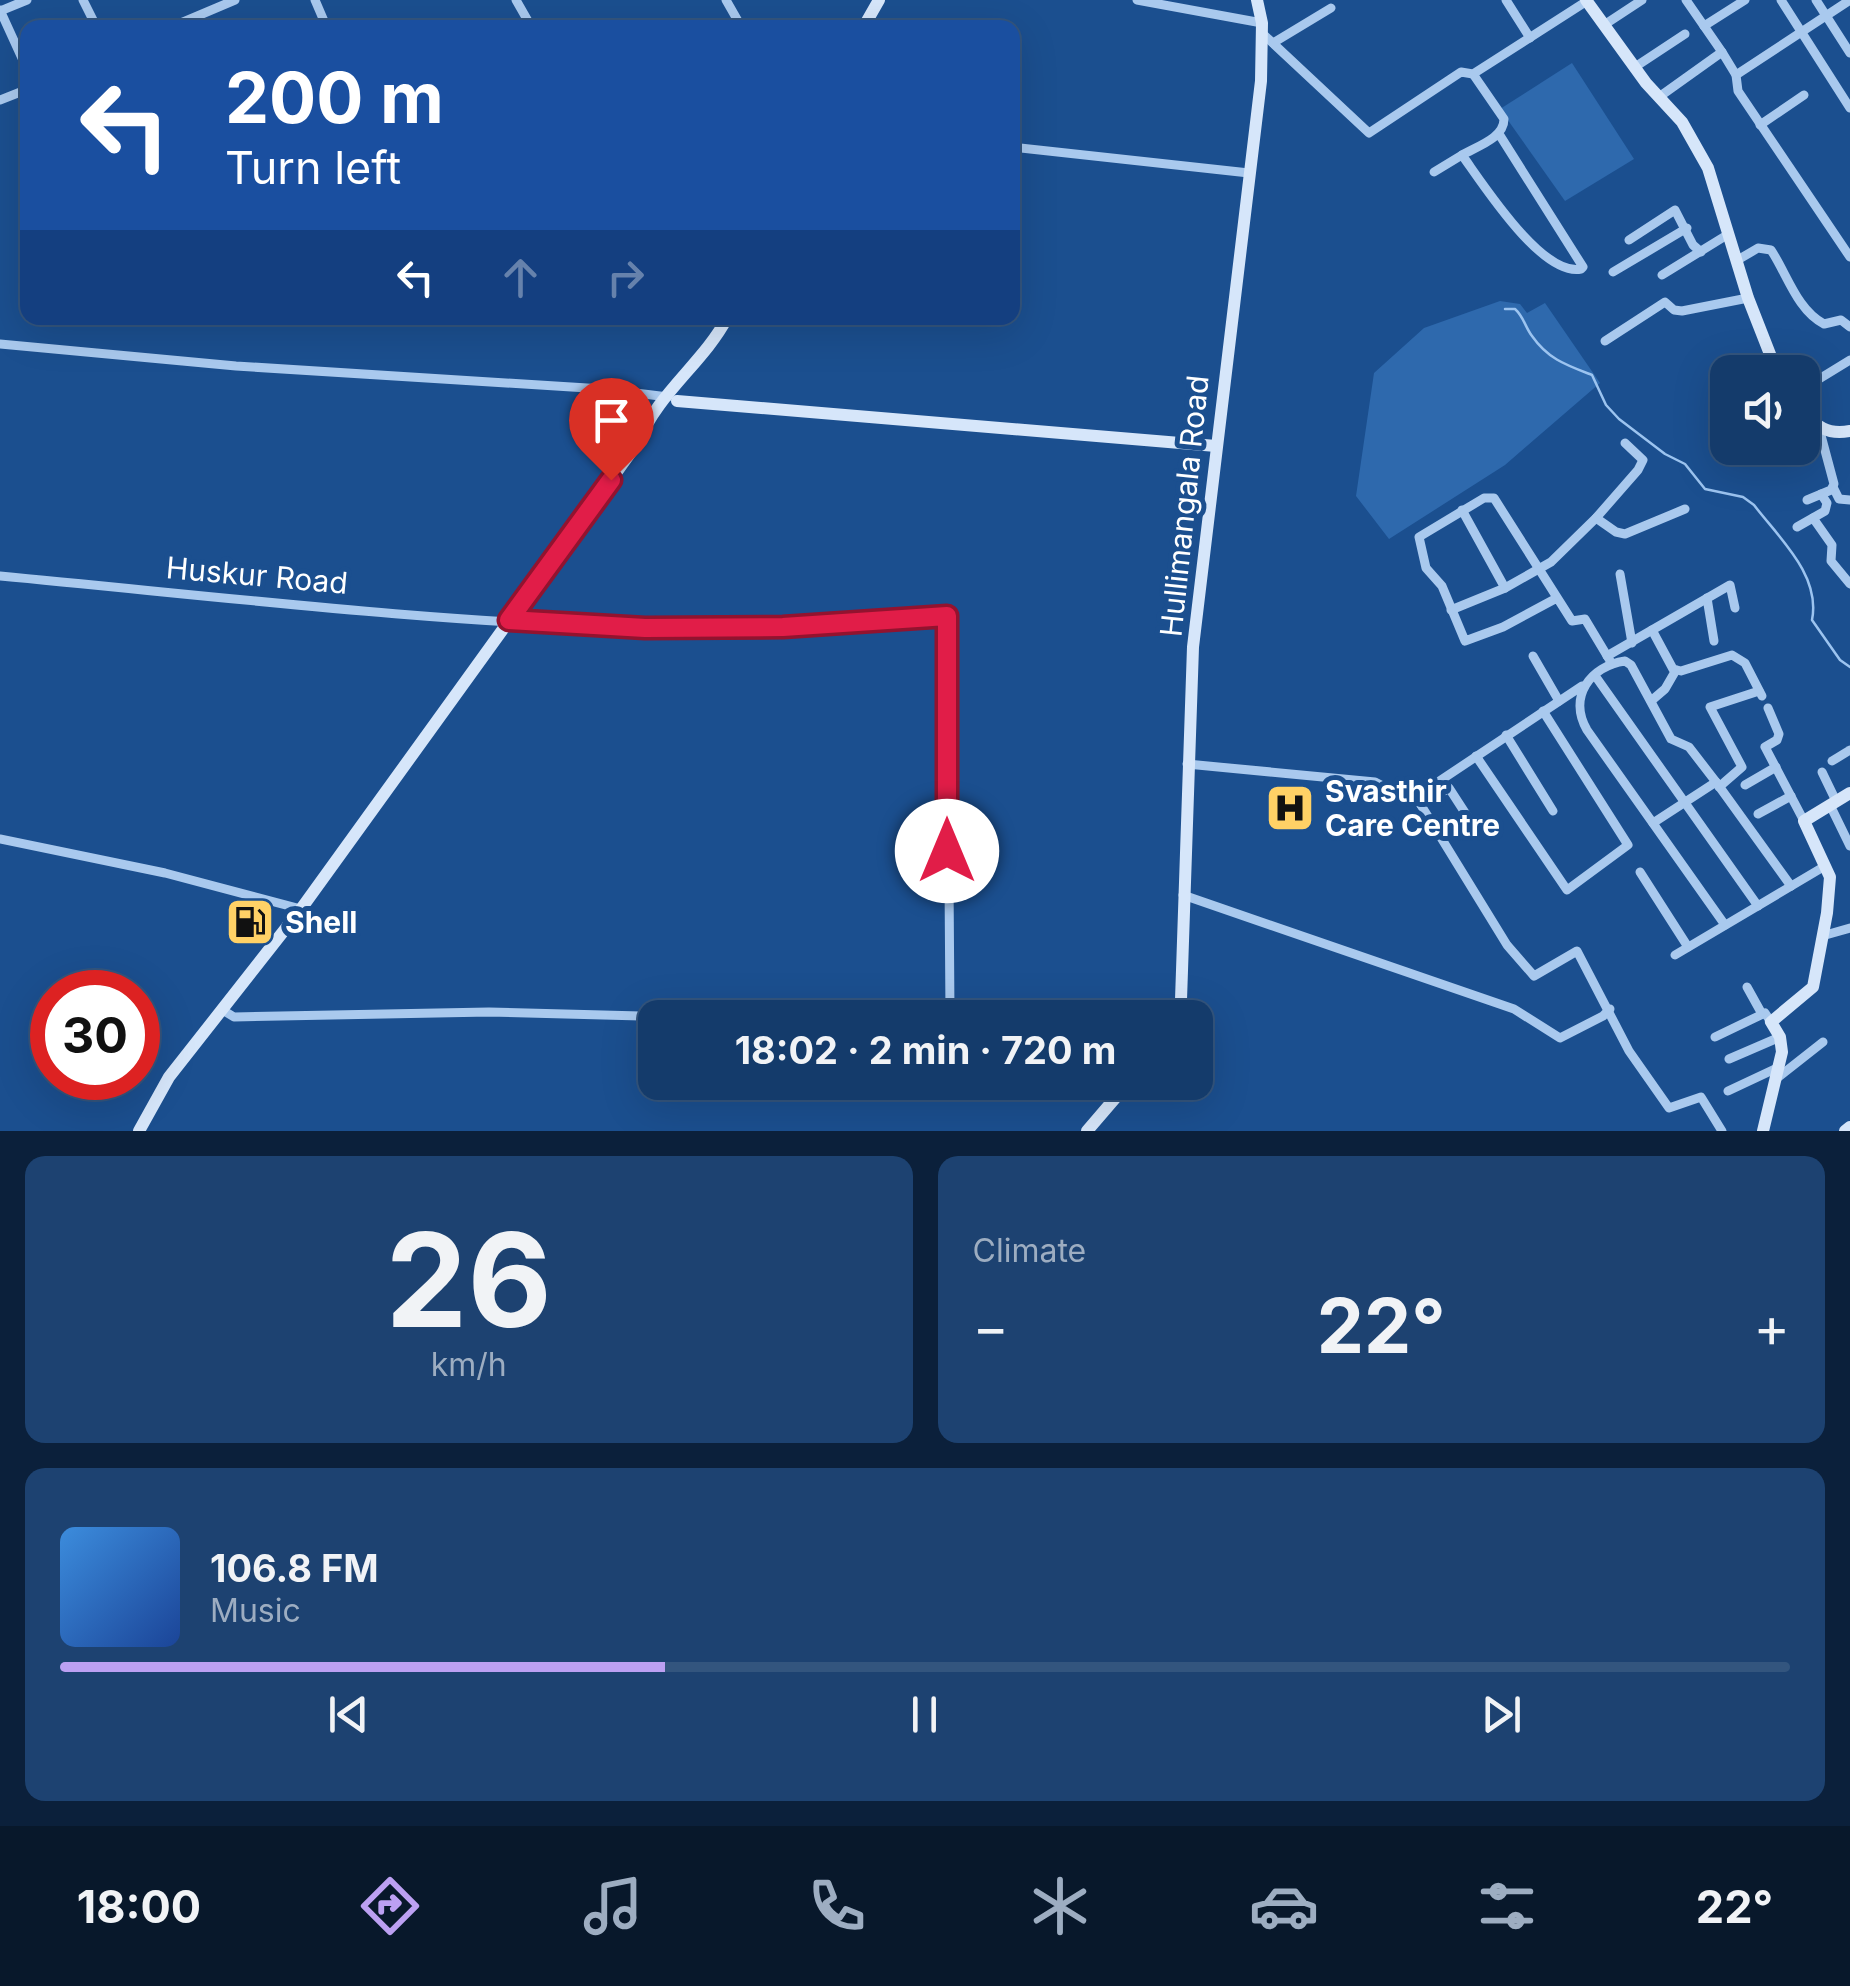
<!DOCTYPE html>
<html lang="en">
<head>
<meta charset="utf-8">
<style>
  body { margin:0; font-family:Inter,sans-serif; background:#1d4271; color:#f1f3f6; height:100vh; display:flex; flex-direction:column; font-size:38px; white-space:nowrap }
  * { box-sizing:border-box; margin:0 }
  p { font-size:32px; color:#9dadc1 }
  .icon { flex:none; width:55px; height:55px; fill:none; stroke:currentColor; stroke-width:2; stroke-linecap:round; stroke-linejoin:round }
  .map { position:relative; height:1131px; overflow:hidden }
  .side { display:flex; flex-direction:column; gap:25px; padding:25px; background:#0b203b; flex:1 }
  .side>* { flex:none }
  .hud { position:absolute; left:20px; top:20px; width:1000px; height:305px; border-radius:20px; box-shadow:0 10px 40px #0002,0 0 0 2px #33557e; background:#1a4fa0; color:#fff; overflow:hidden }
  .controls { position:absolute; left:1710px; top:355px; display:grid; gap:20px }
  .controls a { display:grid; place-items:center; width:110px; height:110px; border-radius:20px; background:#143b6b; box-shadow:0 10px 40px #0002,0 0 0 2px #33557e; font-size:50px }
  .speed { position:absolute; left:30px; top:970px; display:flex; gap:20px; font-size:50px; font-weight:700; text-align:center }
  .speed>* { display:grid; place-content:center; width:130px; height:130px; border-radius:50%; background:#143b6b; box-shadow:0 10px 40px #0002,0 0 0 2px #33557e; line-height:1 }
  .speed .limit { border:15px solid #d22; background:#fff; color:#111 }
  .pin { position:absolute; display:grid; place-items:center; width:85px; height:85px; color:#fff; margin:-102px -42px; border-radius:50% 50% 50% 0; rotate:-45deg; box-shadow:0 0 10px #0007 }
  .pin .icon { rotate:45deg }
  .me { position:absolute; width:110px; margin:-55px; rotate:0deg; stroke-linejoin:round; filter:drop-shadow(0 0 8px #0008) }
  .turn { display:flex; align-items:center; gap:35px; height:210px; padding:0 40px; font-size:45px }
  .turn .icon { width:130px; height:130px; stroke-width:2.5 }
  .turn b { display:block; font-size:70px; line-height:85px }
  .lanes { display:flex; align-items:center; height:95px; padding:0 40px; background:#0003; justify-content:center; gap:50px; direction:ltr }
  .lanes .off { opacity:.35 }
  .big { font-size:75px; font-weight:700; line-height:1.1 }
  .side .widget { flex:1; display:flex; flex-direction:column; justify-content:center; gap:15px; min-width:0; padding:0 35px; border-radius:20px; background:#1d4271 }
  .side .dial { align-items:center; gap:0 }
  .dial b { font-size:130px; line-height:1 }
  .song { display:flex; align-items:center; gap:30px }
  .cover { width:120px; height:120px; border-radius:15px; background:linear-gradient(135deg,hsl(210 70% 55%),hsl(220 70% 35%)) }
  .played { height:10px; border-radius:5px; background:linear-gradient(90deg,#bca0f2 35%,#33557e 35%) }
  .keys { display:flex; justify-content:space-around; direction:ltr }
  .heat { display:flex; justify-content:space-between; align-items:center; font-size:55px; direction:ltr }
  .side .tiles { flex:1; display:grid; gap:25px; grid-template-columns:1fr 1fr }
  .widget:last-child { grid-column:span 2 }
  .trip { position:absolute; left:638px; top:1000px; width:575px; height:100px; border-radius:20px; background:#143b6b; box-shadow:0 10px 40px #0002,0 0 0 2px #33557e; font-weight:700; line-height:100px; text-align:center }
  .tab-bar { display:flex; height:160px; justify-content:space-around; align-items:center; background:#08182b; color:#9dadc1 }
  .tab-bar .icon { width:70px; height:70px }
  .tab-bar .on { color:#bca0f2 }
  .tab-bar b { font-size:45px; color:#f1f3f6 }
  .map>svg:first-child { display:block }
  .green { fill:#2e69ad }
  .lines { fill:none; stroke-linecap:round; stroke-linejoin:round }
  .stream { stroke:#9cc4f0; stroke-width:2.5 }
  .street { stroke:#a9c9ee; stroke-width:9 }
  .secondary { stroke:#d6e6fa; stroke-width:12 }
  .route-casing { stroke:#92132f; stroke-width:25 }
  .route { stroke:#e11d48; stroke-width:18 }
  .labels { text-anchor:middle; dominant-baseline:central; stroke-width:10; stroke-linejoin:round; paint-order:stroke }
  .street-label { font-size:30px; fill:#fff; stroke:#1b4f8f }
  .poi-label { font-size:30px; font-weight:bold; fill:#fff; stroke:#1b4f8f; text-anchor:start }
</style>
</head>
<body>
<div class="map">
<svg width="1850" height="1131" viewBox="0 0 1850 1131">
  <rect width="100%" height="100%" fill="#1b4f8f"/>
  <g class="green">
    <path d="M1572,63L1634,159L1565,201L1500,109Z"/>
    <path d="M1500,301L1520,304L1527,313L1545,303L1600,383L1505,465L1389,539L1356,496L1374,373L1424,328Z"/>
  </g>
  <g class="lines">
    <path class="stream" d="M1505,309H1515C1524,317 1525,327 1532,336C1548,359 1566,365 1592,375L1606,405L1619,419L1665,454L1685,464L1705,489L1743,497L1754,505C1779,538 1821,575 1812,620L1840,660L1850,667"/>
    <g class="street">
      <path d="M83,0L97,28"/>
      <path d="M315,0L327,28"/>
      <path d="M516,0L532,28"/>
      <path d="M726,0L742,28"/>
      <path d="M1137,0L1262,23"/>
      <path d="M1506,0L1530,38"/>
      <path d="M1686,0L1722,52"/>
      <path d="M1781,0L1850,108"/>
      <path d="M1816,0L1850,53"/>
      <path d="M0,10L26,67"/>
      <path d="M0,11L27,0"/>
      <path d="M1604,25L1642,0"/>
      <path d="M1704,26L1745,0"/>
      <path d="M169,28L235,0"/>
      <path d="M1262,33L1369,133L1461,72L1473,74L1587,1"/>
      <path d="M1273,43L1331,8"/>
      <path d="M1635,67L1685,34"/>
      <path d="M1473,74L1504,119C1504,138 1478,146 1462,155C1483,184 1542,277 1581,269L1583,267L1499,134"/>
      <path d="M1736,75L1850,0"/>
      <path d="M1659,97L1722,52L1736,75L1738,91L1850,257"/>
      <path d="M0,100L28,89"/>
      <path d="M1760,125L1804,95"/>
      <path d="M1012,147L1249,173"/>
      <path d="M1434,172L1462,155"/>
      <path d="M1629,240L1675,210L1693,245L1701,252"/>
      <path d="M1736,261L1758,248L1771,250C1787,274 1797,310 1824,324L1841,320L1850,327"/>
      <path d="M1613,272L1687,228"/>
      <path d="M1662,275L1727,235"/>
      <path d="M1605,341L1665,302L1674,310L1682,311L1748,298"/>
      <path d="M0,344L236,366L603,389L668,397"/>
      <path d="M1806,387L1850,360"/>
      <path d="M1833,487L1839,499L1850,500"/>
      <path d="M1807,500L1831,490L1834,484L1819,428"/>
      <path d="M1462,510L1505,588"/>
      <path d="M1596,518L1616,532L1625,534L1685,509"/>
      <path d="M1813,518L1832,545L1831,561L1850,584"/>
      <path d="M1797,527L1825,511L1827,503L1821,494"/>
      <path d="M1620,574L1632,643"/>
      <path d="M0,576C214,596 428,622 643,628C745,630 846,623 947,616L950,1013"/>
      <path d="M1707,598L1714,641"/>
      <path d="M1555,599L1503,627L1465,641L1442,586L1426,568L1419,537L1484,498H1494L1572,621L1585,619L1612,664"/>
      <path d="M1451,610L1505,588L1551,562L1596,518L1638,470L1643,460L1625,443"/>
      <path d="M1652,630L1673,669L1681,671L1732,655L1745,663L1762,696"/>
      <path d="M1533,656L1559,701"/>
      <path d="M1607,656L1730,585L1735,608"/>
      <path d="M1596,677L1758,906"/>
      <path d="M1651,701L1665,689L1676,670"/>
      <path d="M1768,708L1779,734L1777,740L1765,747L1804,821"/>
      <path d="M1506,735L1553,811"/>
      <path d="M1476,756L1567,890L1628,845L1543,711"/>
      <path d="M1832,761L1850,750"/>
      <path d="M1187,764L1375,782L1404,797L1414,798L1582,686"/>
      <path d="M1822,772L1836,801"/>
      <path d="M1716,782L1689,747L1671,739L1631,665L1625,661C1590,666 1568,697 1587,730L1725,925"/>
      <path d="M1745,785L1776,767"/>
      <path d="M1719,787L1742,767L1710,707L1759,691"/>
      <path d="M1416,797L1507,945L1534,976L1577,951L1629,1051L1669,1108L1701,1097L1722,1131"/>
      <path d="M1421,805L1449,788L1473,825"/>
      <path d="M1830,805L1850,846"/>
      <path d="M1758,814L1791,796"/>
      <path d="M1653,823L1716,782L1791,886"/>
      <path d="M0,839L165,873L301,909"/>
      <path d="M1640,872L1688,947"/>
      <path d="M1183,895L1514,1009L1560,1038L1603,1016L1610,1009"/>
      <path d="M1822,936L1850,928"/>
      <path d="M1675,955L1825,866"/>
      <path d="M1747,987L1762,1014"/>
      <path d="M221,1009L234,1017L489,1012L641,1016L1044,1012L1174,1015"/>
      <path d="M1715,1037L1765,1013L1771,1022"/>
      <path d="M1729,1059L1780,1037"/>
      <path d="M1776,1079L1823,1042"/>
      <path d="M1728,1091L1777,1068"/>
    </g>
    <g class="secondary">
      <path d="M1586,0L1646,83L1682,122L1708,168L1748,298L1777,372"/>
      <path d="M863,28L879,0"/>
      <path d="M677,401L1216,446"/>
      <path d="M1802,410C1818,427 1826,435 1850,431"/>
      <path d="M1172,1018L1181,1000L1193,647L1261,81L1262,23L1257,0"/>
      <path d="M139,1131L169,1077L301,909L639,441C657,394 704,362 727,318"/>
      <path d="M1087,1131L1129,1082"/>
      <path d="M1763,1131L1782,1052L1780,1037L1771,1022L1813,987L1827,913L1830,877L1804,821L1850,793"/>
      <path d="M1845,1131L1850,1127"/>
    </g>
  </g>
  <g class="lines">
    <g class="route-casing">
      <path id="route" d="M611,480L509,620L645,628L783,627L947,616V851"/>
    </g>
    <use href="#route" class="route"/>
  </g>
  <defs>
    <g id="hospital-square" transform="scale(2.5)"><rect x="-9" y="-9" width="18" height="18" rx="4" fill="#ffd166" stroke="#1b4f8f"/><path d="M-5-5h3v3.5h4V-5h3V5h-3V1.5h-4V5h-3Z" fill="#111"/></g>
    <g id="fuel-square" transform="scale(2.5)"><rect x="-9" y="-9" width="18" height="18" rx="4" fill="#ffd166" stroke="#1b4f8f"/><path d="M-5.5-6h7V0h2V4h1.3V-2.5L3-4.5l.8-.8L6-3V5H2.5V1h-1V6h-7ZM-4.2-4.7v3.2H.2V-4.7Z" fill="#111"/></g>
  </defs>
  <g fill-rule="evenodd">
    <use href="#hospital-square" x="1290" y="808"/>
    <use href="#fuel-square" x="250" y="922"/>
  </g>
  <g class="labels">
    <g class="street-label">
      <text transform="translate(1184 506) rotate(-84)">Hullimangala Road</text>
      <text transform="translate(257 575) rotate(5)">Huskur Road</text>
    </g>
    <g class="poi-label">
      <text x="1325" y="791">Svasthir<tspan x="1325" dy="34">Care Centre</tspan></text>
      <text x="285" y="922">Shell</text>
    </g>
  </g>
</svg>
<div class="controls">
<a><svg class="icon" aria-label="sound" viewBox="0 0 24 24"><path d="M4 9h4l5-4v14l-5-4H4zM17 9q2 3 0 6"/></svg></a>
</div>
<div class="speed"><div class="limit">30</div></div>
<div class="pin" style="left:611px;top:480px;background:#d93025"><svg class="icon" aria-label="arrive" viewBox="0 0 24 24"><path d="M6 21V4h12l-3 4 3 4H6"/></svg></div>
<svg class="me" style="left:947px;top:851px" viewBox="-20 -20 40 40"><circle r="19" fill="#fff"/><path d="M0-13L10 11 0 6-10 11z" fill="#e11d48"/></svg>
<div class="trip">18:02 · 2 min · 720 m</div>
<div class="hud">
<div class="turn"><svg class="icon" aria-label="left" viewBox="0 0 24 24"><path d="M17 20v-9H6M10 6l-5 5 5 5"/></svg><div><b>200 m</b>Turn left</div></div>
<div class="lanes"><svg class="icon" aria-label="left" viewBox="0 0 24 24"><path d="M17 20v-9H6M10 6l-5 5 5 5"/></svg><svg class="icon off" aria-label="ahead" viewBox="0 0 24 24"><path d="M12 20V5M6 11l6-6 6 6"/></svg><svg class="icon off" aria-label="right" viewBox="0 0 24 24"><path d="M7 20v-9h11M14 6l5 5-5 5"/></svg></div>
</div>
</div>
<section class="side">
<div class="tiles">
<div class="widget dial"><b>26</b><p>km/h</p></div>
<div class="widget"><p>Climate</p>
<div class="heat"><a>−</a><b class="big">22°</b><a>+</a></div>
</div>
<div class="widget">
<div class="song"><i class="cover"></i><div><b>106.8 FM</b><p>Music</p></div></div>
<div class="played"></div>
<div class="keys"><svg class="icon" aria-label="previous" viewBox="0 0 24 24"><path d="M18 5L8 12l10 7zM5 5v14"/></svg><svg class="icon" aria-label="pause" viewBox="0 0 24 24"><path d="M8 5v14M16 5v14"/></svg><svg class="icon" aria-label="next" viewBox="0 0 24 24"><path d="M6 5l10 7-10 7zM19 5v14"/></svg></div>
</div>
</div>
</section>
<nav class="tab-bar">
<b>18:00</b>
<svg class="icon on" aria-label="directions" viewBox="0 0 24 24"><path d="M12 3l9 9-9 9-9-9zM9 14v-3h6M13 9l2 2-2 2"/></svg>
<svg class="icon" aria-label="music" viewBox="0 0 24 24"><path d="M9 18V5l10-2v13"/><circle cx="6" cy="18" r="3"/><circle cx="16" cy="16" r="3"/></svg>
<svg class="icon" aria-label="phone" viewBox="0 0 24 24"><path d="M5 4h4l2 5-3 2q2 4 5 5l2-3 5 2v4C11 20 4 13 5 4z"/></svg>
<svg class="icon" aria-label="climate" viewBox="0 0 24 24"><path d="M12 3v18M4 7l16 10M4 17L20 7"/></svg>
<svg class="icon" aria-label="car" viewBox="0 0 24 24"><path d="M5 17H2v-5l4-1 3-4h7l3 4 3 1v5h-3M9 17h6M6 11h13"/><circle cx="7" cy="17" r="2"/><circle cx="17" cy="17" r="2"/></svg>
<svg class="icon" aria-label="filters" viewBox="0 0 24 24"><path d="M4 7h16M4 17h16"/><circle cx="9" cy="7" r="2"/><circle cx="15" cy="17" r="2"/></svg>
<b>22°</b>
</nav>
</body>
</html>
